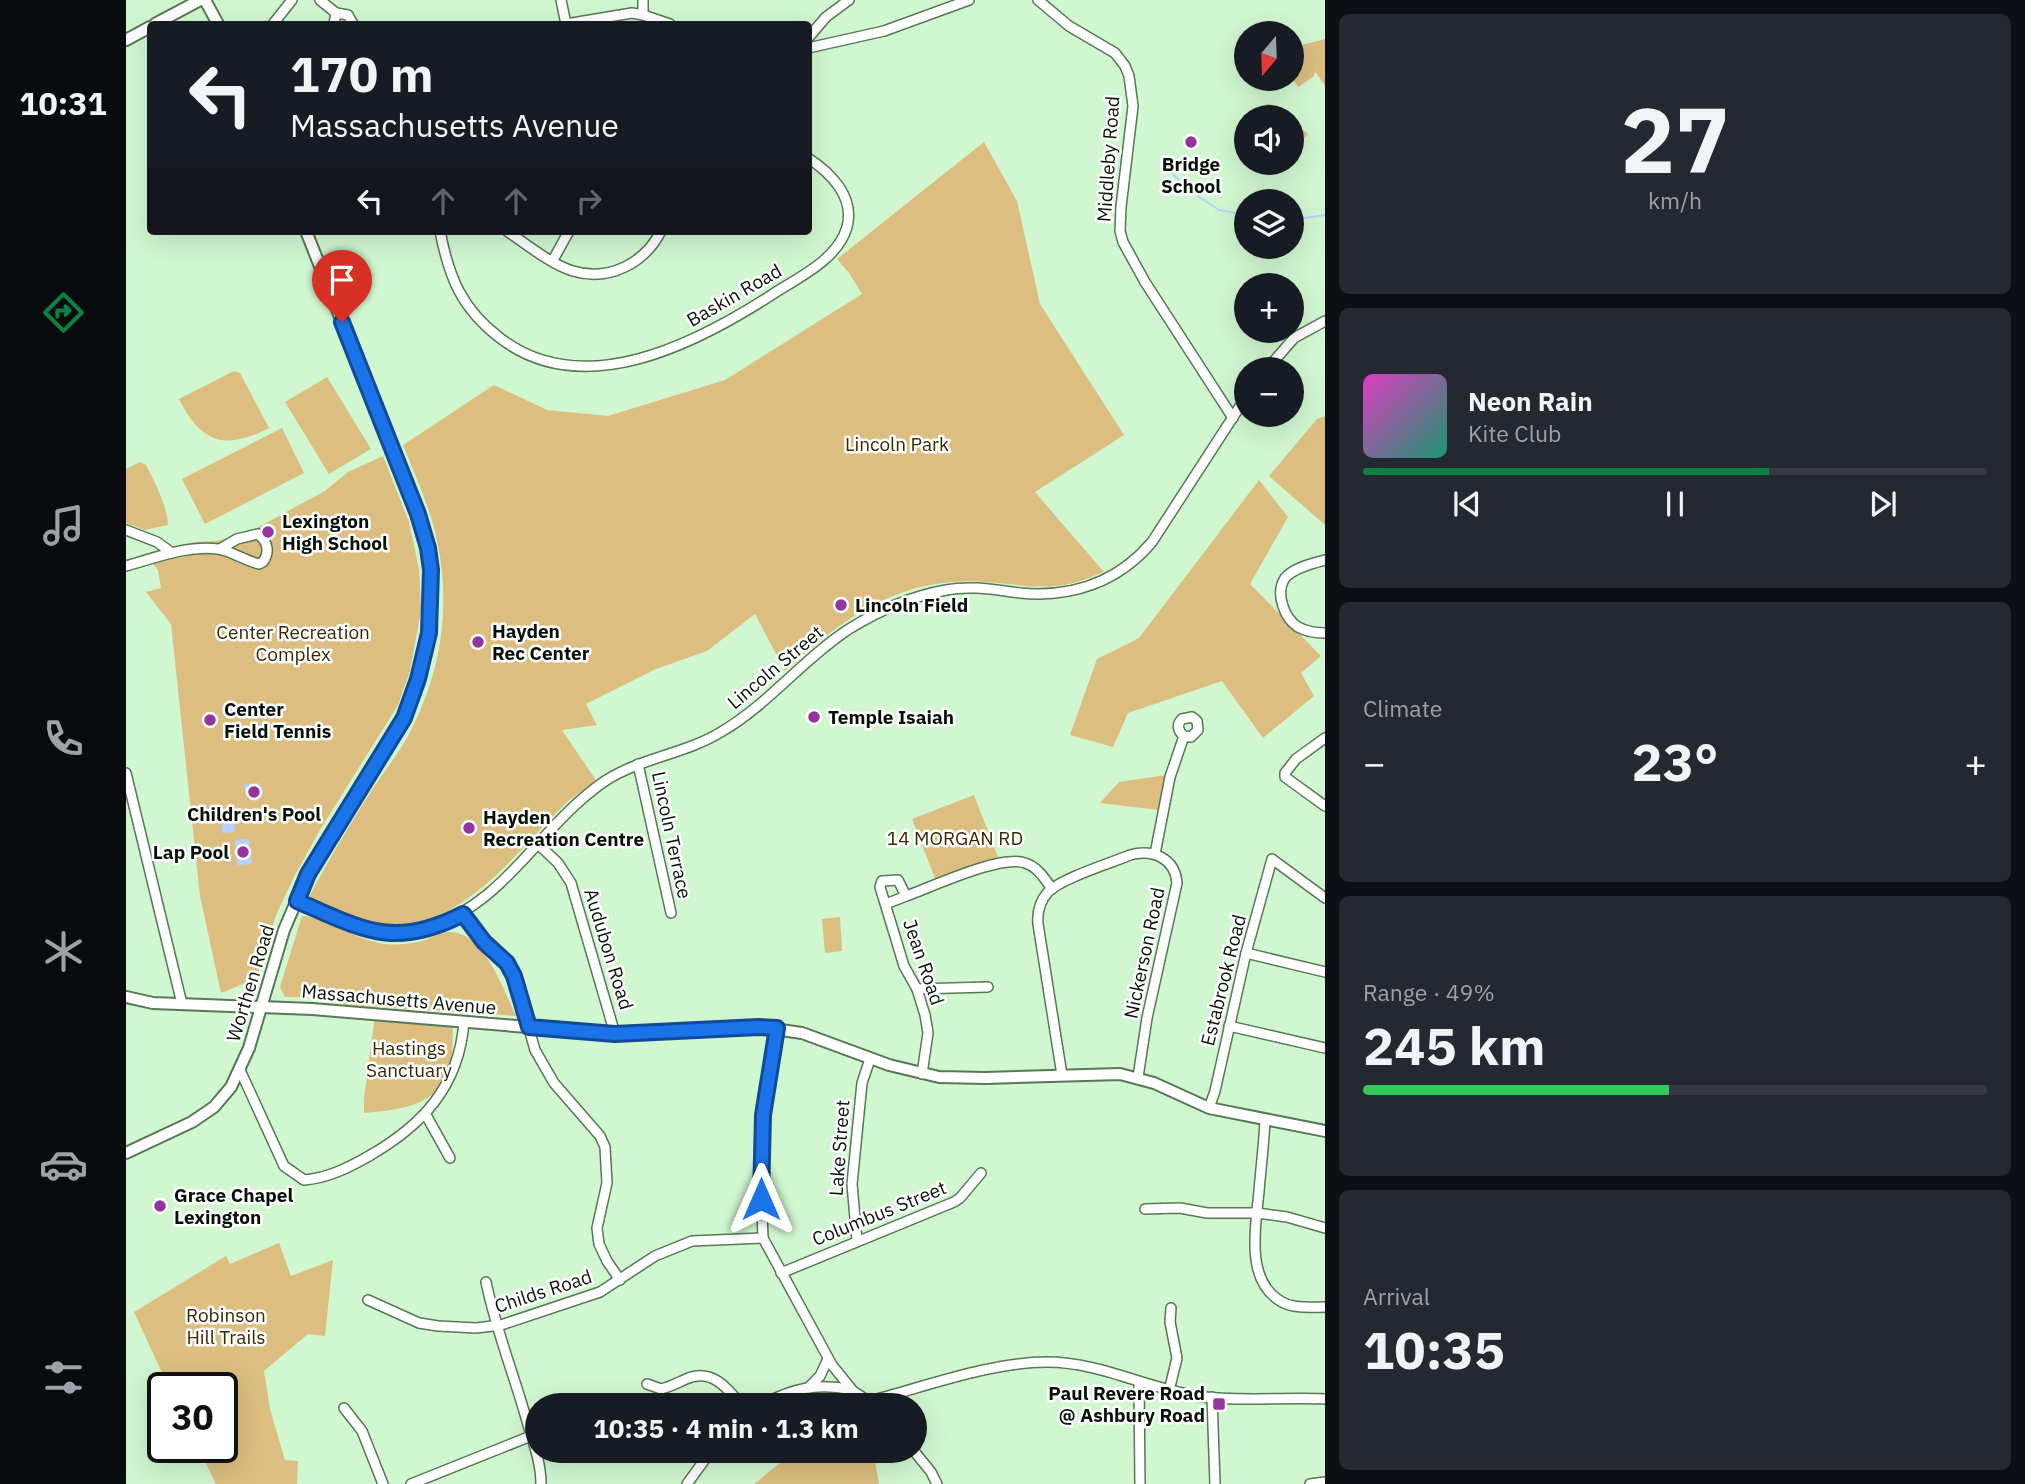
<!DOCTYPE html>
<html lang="en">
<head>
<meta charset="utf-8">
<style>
  body { margin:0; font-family:"IBM Plex Sans",sans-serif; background:#242831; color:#f1f3f6; height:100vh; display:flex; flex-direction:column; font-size:26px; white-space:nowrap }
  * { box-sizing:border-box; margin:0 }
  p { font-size:23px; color:#9ea1a6 }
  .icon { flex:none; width:38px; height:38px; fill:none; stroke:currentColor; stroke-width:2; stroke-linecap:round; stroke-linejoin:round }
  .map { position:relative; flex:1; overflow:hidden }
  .panel { display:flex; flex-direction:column; gap:14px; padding:14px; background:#0d0f14; width:700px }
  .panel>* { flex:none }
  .guide { position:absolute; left:21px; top:21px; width:665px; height:214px; border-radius:7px; box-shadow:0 7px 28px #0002; background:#171b24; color:#f1f3f6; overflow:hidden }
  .needle { width:46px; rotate:199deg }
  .tools { position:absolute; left:1108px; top:21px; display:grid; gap:14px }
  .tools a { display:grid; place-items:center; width:70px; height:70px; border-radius:50%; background:#171b24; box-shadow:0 7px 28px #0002; font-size:35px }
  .speed { position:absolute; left:21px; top:1372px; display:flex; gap:14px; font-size:35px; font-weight:700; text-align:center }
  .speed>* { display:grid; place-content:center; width:91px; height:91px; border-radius:50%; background:#171b24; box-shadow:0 7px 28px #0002; line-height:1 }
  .speed .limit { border:4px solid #111; border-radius:10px; background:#fff; color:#111 }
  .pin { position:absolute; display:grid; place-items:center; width:60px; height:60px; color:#fff; margin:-72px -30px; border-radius:50% 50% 50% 0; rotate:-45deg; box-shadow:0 0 7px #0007 }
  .pin .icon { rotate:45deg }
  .me { position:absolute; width:77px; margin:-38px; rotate:0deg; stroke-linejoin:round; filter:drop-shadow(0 0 5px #0008) }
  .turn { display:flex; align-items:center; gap:24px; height:147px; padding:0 28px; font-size:32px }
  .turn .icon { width:91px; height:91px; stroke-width:2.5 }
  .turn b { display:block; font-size:49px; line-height:60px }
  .lanes { display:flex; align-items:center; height:66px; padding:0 28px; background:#0003; justify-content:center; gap:35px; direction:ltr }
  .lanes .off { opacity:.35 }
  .big { font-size:52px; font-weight:800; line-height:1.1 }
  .panel .widget { flex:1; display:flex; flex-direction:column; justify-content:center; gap:10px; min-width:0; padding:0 24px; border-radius:10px; background:#242831 }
  .panel .dial { align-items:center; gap:0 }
  .dial b { font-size:91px; line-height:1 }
  .song { display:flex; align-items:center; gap:21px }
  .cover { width:84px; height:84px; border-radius:10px; background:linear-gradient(135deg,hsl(310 70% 55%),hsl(160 70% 35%)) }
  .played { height:7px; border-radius:4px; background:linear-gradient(90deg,#0b8043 65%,#363941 65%) }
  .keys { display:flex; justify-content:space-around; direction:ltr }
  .heat { display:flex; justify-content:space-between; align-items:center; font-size:38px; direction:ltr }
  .charge { height:10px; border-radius:5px; background:linear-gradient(90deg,#34c759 49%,#363941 0) }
  .trip { position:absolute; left:399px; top:1393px; width:402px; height:70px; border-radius:35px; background:#171b24; box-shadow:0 7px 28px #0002; font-weight:800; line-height:70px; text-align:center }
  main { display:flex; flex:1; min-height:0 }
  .dock { display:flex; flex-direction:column; width:126px; justify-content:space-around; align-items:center; background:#090b0e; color:#9ea1a6 }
  .dock .icon { width:49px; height:49px }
  .dock .selected { color:#0b8043 }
  .dock b { font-size:32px; color:#f1f3f6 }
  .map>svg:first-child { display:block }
  .green { fill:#dcbe81 }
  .water { fill:#b8d0ff }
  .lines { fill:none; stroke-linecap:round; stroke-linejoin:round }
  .stream { stroke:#b8d0ff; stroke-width:2 }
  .minor-casing { stroke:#567855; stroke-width:12 }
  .major-casing { stroke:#567855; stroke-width:14 }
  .minor { stroke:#fff; stroke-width:9 }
  .major { stroke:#fff; stroke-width:10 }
  .route-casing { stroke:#114b97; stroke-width:18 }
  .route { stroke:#1a73e8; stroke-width:12 }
  .poi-dot { fill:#94349d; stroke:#fff; stroke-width:2.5 }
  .labels { text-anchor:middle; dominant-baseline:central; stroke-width:5; stroke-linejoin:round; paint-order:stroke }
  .street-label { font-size:19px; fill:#051205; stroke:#fff }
  .poi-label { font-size:19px; font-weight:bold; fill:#051205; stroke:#fff; text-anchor:start }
  .park-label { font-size:19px; fill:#392800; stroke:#fff }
</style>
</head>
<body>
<main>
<nav class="dock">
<b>10:31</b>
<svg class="icon selected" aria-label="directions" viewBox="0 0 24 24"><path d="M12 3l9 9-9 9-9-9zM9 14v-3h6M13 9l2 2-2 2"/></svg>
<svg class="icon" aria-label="music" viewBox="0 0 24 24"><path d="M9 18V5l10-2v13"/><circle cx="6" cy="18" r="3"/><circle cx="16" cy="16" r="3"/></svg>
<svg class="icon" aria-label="phone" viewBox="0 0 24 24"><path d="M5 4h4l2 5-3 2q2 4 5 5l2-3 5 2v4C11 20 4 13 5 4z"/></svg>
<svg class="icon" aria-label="climate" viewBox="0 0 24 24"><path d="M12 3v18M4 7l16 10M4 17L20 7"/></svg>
<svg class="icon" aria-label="car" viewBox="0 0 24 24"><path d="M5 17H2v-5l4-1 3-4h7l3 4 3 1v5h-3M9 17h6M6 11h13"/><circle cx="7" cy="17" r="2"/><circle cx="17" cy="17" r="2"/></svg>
<svg class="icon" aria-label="filters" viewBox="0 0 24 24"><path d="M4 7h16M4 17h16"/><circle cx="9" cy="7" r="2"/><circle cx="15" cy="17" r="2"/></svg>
</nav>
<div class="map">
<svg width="1199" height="1484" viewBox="0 0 1199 1484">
  <rect width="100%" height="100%" fill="#d1f7d0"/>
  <g class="green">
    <path d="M1199,39V86L1189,71L1188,76L1172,87L1168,81L1170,50L1172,46Z"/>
    <path d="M1140,104H1145L1161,117H1130Z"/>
    <path d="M1166,121L1182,134L1166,151Z"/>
    <path d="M858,142L891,201L914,304L998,435L909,492L978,572C965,577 952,583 938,585C906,590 873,581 842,581C765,582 713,622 659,671L629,614L581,651L530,669L460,704L471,725L436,730L470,780C459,789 446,797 436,807C395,848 362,894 307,918C294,923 280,929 266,928C238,926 210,909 185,898L184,895C203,859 224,824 246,790C259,770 274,752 284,732C314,675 325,609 312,546C306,511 290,478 277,445L368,385L421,410L482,416L599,380L736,294L723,273L711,259Z"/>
    <path d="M108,371L114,373L143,428C99,451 75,443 53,399Z"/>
    <path d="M201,377L245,449L203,474L159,402Z"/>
    <path d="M1199,416V525L1143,476L1191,419Z"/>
    <path d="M156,428L178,473L79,524L56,479Z"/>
    <path d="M257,456L283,522L293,569L295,611L284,671L272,705L194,830L169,875L150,915L130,979L95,993L74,896L45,624L20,592L35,588L32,570L19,554L69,542L90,541L108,537L125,531L199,491L222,472Z"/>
    <path d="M14,462L20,465C29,483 41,505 42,525L19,530L0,523V469Z"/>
    <path d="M1133,480L1162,517L1124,584L1195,656L1175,673L1188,696L1137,738L1096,681L1002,713L987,747L944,735L971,659L1013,638Z"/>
    <path d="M1040,775L1033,810L974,803L993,782Z"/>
    <path d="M848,795L872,857L810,881L786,819Z"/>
    <path d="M176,916C204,918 229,940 258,944C270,945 285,944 296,941C305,938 313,933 322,932C357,929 378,991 390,1016L220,1005L204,998L159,997L154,987Z"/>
    <path d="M714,917L716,951L699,953L696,919Z"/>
    <path d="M249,1016L327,1021C326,1038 328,1061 321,1076C305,1108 269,1110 238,1113V1098Z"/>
    <path d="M153,1243L165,1276L207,1260L199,1336L182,1334L138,1371L144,1409L159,1460L172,1461L171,1484H90L72,1447H96V1388H43L8,1312L100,1256L104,1264Z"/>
    <path d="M693,1393L716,1395L732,1400H726L719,1405H703L701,1397Z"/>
    <path d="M669,1451H747L753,1484H628Z"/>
  </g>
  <g class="water">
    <path d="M132,783L136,788L137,794L133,799L127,801L126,793H119L118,784Z"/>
    <path d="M108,814L109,832L96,833L95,815Z"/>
    <path d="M123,839L126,864L111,865L109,840Z"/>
  </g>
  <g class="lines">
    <g class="stream">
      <path d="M1043,170L1063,190L1093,210L1120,215"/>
      <path d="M1166,220L1199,215"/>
    </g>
    <g class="minor-casing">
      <g id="minor">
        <path d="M194,0L210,13L208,24"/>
        <path d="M435,0L440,24"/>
        <path d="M912,0L943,26L989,53L999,66L1003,76L1007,106L995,207L994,231L997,242L1019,282L1107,418"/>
        <path d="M210,13L222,15L227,24"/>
        <path d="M517,15V0"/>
        <path d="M147,24L166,0"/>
        <path d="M440,24L506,13L517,15L544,24"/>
        <path d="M682,38L700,17L723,0"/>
        <path d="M682,48L758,31L843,0"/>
        <path d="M314,231C323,278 336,309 374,338C457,402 569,344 644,296C671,278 712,260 721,227C729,197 705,173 682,158"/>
        <path d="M381,231C400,244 426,265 447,271C483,282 519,263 535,231"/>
        <path d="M427,260L443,231"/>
        <path d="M1141,369L1168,338L1199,321"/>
        <path d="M0,530L31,542L46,553"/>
        <path d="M1199,560C1187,563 1167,568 1159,578C1149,593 1158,618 1172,627C1181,632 1190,633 1199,633"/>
        <path d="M0,566C29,558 61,545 92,549C102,550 121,561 133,564L137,562C144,552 142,542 132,534L111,539L94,549"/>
        <path d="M1199,738L1170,759L1159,773V777L1199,806"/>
        <path d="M512,764L545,913"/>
        <path d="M0,773L56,1004"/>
        <path d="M412,844L432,863L445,883L489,1034"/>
        <path d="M1029,854L1044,777L1058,736L1065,737L1072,730L1071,721L1066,717L1056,719C1050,725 1052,731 1058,736"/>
        <path d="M780,896C806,887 875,854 899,863C912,867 919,879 926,889"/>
        <path d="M171,901C197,912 226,929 254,933C271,936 286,933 301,928C381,903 413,826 479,781C514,758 559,754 595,732C643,704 677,659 723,629C752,611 786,596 820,590C845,585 870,590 894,593C946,598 992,582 1026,542L1120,397"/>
        <path d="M760,904L780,896L772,880L756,881L754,887L778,966L791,989L799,1015L802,1033L796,1074"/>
        <path d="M337,914L358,942L381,963L388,976L409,1050L428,1083L474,1136L479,1147L481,1183L471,1228L473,1244L481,1261L494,1280"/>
        <path d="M1120,953L1199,972"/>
        <path d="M791,989L862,987"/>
        <path d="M1103,1026L1199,1048"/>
        <path d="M651,1028L636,1134L635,1189L637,1238L706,1365L727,1391L747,1404"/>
        <path d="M114,1070L158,1166L178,1180C202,1178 222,1168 243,1156C297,1125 333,1086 338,1022"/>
        <path d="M936,1075L912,924C911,912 914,901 922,892C936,878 985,863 1004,855C1027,849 1049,858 1051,883L1021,1018L1012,1077"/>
        <path d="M1083,1108L1089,1091L1120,953L1146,859L1199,898"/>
        <path d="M300,1115L324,1158"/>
        <path d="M1139,1120C1138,1143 1135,1167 1133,1191C1130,1225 1118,1281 1156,1302C1169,1309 1185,1307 1199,1307"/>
        <path d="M1019,1209L1054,1208L1081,1213H1131L1161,1217L1199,1228"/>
        <path d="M731,1241L726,1184L736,1083L744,1059"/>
        <path d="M655,1273L828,1202L834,1198L855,1173"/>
        <path d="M360,1282C370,1331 389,1377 402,1425C408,1444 415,1464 415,1484"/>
        <path d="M242,1300L293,1323L312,1326L350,1328L375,1325L474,1292L529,1256L566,1241L637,1238"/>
        <path d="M1013,1383L1014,1484"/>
        <path d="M521,1384L535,1389C544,1387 551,1383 560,1379C585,1368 601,1387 615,1405"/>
        <path d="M684,1386L694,1376L702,1359"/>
        <path d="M1043,1391L1051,1358L1044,1322L1045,1308"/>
        <path d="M1086,1397L1089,1484"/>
        <path d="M744,1401C798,1387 865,1362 921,1362C973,1362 1020,1388 1071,1396C1111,1402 1158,1397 1199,1399"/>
        <path d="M636,1405C665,1389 692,1382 725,1390"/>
        <path d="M218,1408L236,1431L257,1484"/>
        <path d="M788,1451L805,1472L811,1484"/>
        <path d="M285,1484L405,1436"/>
        <path d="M561,1484L585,1451"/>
        <path d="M1184,1484L1199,1482"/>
      </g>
    </g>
    <g class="major-casing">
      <g id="major">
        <path d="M79,0L92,24"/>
        <path d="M29,24L74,0"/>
        <path d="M0,40L24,27"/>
        <path d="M0,997L27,1003L186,1009L473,1033L633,1027L676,1033L763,1065L813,1077L859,1078L994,1074L1028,1083L1083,1108L1199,1131"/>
        <path d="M0,1153L66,1122L88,1107L105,1087L123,1048L158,930L182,874L278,718L292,679L303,633L305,570L302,548L292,514L180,231"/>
      </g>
    </g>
    <use href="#minor" class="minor"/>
    <use href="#major" class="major"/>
  </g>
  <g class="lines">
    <g class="route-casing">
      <path id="route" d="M216,322L292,514L302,548L305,570L303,633L292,679L278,718L182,874L171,901C236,929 268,950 337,914L358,942L381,963L388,976L403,1027L489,1034L633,1027L651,1028L637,1115L635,1199"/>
    </g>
    <use href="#route" class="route"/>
  </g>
  <g class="poi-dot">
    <circle cx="1065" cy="142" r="7"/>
    <circle cx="142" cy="532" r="7"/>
    <circle cx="715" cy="605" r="7"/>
    <circle cx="352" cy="642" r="7"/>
    <circle cx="688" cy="717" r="7"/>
    <circle cx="84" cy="720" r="7"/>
    <circle cx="128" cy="792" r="7"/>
    <circle cx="343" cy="828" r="7"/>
    <circle cx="117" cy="852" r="7"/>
    <circle cx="34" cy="1206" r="7"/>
    <rect x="1086" y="1397" width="14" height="14" rx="3.5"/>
  </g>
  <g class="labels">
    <g class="street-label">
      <text transform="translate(982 159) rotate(-86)">Middleby Road</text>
      <text transform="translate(608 295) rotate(-30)">Baskin Road</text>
      <text transform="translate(649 667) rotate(-40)">Lincoln Street</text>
      <text transform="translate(546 835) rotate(78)">Lincoln Terrace</text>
      <text transform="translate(483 949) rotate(73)">Audubon Road</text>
      <text transform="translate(1018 953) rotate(-78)">Nickerson Road</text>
      <text transform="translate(798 962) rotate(71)">Jean Road</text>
      <text transform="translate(1097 980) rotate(-76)">Estabrook Road</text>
      <text transform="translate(124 983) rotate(-73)">Worthen Road</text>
      <text transform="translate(273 999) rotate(5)">Massachusetts Avenue</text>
      <text transform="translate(713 1148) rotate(-86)">Lake Street</text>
      <text transform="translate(753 1213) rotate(-22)">Columbus Street</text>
      <text transform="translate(417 1291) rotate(-18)">Childs Road</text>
    </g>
    <g class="poi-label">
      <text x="1065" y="164" text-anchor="middle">Bridge<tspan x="1065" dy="22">School</tspan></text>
      <text x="156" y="521">Lexington<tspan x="156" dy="22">High School</tspan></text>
      <text x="729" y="605">Lincoln Field</text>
      <text x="366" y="631">Hayden<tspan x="366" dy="22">Rec Center</tspan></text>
      <text x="98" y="709">Center<tspan x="98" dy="22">Field Tennis</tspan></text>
      <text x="702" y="717">Temple Isaiah</text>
      <text x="128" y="814" text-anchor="middle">Children's Pool</text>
      <text x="357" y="817">Hayden<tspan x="357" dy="22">Recreation Centre</tspan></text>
      <text x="103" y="852" text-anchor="end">Lap Pool</text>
      <text x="48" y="1195">Grace Chapel<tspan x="48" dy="22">Lexington</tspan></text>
      <text x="1079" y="1393" text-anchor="end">Paul Revere Road<tspan x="1079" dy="22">@ Ashbury Road</tspan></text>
    </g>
    <g class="park-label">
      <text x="771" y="444">Lincoln Park</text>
      <text x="167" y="632">Center Recreation<tspan x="167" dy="22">Complex</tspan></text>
      <text x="829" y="838">14 MORGAN RD</text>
      <text x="283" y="1048">Hastings<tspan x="283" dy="22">Sanctuary</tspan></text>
      <text x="100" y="1315">Robinson<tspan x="100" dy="22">Hill Trails</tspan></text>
    </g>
  </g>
</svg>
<div class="tools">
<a><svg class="needle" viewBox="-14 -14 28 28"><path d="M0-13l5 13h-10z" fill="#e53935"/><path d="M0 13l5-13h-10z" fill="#9ea1a6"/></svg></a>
<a><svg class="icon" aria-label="sound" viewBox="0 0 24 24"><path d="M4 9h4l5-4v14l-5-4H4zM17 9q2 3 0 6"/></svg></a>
<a><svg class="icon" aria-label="layers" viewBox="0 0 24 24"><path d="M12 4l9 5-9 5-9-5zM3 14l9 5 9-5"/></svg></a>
<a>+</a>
<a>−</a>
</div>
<div class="speed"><div class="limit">30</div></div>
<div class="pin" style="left:216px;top:322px;background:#d93025"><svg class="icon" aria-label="arrive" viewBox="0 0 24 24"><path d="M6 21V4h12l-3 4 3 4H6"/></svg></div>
<svg class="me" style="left:635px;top:1199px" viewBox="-20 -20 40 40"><path d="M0-17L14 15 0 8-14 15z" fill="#1a73e8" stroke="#fff" stroke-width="4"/></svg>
<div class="trip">10:35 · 4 min · 1.3 km</div>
<div class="guide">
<div class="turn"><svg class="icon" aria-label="left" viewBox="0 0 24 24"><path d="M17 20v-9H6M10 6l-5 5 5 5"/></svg><div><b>170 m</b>Massachusetts Avenue</div></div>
<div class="lanes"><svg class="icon" aria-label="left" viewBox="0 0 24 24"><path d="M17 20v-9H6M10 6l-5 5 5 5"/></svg><svg class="icon off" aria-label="ahead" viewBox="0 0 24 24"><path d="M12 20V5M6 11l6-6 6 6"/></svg><svg class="icon off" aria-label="ahead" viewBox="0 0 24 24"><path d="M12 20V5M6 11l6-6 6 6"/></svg><svg class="icon off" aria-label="right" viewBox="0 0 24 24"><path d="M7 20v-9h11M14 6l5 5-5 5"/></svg></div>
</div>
</div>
<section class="panel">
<div class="widget dial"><b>27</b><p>km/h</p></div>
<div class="widget">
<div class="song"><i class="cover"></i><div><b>Neon Rain</b><p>Kite Club</p></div></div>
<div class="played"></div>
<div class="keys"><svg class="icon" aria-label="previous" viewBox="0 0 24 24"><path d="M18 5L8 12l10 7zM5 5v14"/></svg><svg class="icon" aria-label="pause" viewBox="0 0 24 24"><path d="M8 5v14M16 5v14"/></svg><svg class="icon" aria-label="next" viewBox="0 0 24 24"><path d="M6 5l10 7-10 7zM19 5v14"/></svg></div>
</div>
<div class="widget"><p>Climate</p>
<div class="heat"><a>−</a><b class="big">23°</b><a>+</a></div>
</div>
<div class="widget"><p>Range · 49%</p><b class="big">245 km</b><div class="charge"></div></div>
<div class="widget"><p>Arrival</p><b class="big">10:35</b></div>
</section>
</main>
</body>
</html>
